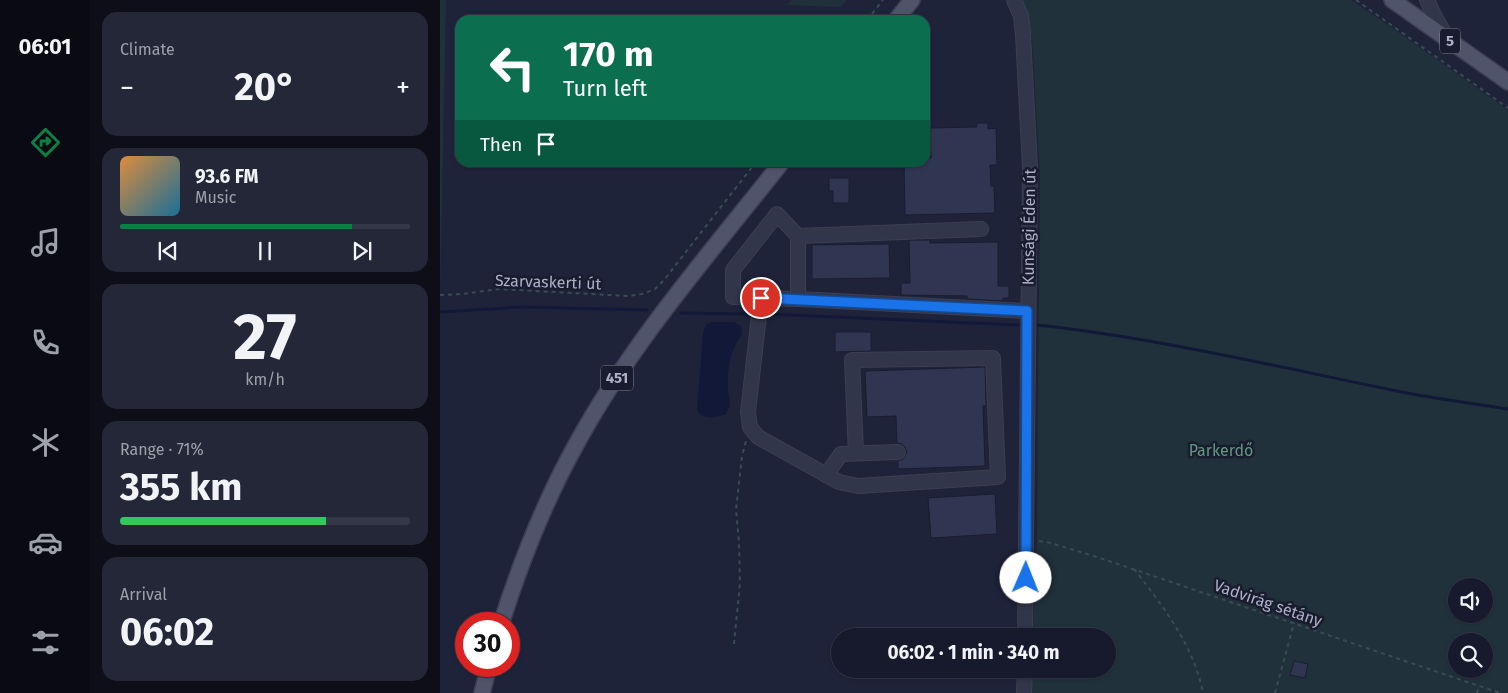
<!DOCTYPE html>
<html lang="en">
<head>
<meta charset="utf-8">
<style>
  body { margin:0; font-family:"Fira Sans",sans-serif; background:#242738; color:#f1f3f6; height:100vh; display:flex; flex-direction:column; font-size:19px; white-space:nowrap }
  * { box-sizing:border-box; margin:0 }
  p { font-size:16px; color:#9ea1a9 }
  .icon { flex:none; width:28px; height:28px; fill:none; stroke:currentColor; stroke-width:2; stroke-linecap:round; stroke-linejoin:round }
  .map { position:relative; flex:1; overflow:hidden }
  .sheet { display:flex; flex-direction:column; gap:12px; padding:12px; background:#0d0e18; width:350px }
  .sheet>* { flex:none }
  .banner { position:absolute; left:15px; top:15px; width:475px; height:152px; border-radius:15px; box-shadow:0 1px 4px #0004,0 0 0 1px #363848; background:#0b6e4f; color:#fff; overflow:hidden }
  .fabs { position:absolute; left:1008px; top:578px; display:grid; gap:10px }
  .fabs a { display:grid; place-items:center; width:45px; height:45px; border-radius:50%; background:#171a2c; box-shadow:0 1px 4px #0004,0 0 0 1px #363848; font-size:25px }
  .speed { position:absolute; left:15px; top:612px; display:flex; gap:10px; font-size:25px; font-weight:700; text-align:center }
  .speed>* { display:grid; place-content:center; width:65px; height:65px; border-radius:50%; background:#171a2c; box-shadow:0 1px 4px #0004,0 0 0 1px #363848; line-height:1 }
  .speed .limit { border:8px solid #d22; background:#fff; color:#111 }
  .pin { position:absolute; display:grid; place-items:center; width:42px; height:42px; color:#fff; margin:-21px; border:2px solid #fff; border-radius:50%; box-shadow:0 1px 5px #0007 }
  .me { position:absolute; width:55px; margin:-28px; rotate:1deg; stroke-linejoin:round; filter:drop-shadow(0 0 4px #0008) }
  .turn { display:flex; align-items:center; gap:18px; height:105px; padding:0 25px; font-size:22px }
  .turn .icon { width:65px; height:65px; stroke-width:2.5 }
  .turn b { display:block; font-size:35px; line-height:42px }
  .then { display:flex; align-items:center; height:48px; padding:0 25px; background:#0003; gap:10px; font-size:19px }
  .big { font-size:38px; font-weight:700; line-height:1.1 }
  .sheet .card { flex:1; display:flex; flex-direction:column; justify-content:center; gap:8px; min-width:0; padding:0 18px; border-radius:15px; background:#242738 }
  .sheet .dial { align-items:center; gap:0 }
  .dial b { font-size:65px; line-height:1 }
  .song { display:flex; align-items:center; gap:15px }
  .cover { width:60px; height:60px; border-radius:8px; background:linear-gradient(135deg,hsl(30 70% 55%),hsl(200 70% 35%)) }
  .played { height:5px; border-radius:2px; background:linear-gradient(90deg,#0b8043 80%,#363848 80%) }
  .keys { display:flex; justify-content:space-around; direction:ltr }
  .heat { display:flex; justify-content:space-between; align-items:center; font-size:28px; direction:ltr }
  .charge { height:8px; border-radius:4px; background:linear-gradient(90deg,#34c759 71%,#363848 0) }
  .trip { position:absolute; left:391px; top:628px; width:285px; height:50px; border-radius:25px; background:#171a2c; box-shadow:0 1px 4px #0004,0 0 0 1px #363848; font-weight:700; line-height:50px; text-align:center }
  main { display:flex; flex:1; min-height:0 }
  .dock { display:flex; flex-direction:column; width:90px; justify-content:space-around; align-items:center; background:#090a12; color:#9ea1a9 }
  .dock .icon { width:35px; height:35px }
  .dock .current { color:#0b8043 }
  .dock b { font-size:22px; color:#f1f3f6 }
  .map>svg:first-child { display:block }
  .green { fill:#21313b; fill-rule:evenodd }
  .water { fill:#121838 }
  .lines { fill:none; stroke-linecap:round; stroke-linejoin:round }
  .stream { stroke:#121838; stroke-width:3 }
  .building { fill:#303651; stroke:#1a1d30 }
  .minor-casing { stroke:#3c3f54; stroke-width:16 }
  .major-casing { stroke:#3c3f54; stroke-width:18 }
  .path { stroke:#394b53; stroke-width:2; stroke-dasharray:4 4; stroke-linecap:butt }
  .minor { stroke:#32364a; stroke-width:14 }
  .major { stroke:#50546a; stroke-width:15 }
  .route-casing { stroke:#114b97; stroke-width:12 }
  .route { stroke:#1a73e8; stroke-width:9 }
  .labels { text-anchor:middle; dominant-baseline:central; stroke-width:5; stroke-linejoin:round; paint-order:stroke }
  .shield { fill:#181c2e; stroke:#808499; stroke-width:1 }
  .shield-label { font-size:15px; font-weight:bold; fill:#adb0c7 }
  .street-label { font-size:16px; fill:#adb0c7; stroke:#181c2e }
  .park-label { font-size:16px; fill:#62997d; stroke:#181c2e }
</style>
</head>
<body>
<main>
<nav class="dock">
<b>06:01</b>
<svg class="icon current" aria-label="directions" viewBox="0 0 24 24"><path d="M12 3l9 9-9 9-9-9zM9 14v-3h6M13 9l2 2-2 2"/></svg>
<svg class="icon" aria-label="music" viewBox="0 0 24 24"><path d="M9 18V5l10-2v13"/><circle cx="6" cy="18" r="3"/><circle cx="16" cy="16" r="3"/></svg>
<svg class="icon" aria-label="phone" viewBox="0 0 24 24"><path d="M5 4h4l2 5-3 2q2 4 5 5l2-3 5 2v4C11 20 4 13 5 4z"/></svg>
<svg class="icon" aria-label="climate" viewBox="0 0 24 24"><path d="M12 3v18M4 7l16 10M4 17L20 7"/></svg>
<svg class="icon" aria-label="car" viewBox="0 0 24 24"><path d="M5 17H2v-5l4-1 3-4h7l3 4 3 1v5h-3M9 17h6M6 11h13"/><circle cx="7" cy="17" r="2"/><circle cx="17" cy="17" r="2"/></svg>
<svg class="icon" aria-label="filters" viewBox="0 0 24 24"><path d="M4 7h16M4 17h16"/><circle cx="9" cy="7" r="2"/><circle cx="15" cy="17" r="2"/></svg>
</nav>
<section class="sheet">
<div class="card"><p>Climate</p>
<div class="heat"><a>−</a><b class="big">20°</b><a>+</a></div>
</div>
<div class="card">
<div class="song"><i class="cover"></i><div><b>93.6 FM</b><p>Music</p></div></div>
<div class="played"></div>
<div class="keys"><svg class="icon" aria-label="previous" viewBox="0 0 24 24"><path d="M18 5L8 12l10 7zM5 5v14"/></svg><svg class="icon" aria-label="pause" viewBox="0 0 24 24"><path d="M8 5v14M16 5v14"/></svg><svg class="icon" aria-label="next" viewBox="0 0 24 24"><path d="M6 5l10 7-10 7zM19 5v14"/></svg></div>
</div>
<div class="card dial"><b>27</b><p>km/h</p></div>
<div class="card"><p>Range · 71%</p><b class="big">355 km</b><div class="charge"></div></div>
<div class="card"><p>Arrival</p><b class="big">06:02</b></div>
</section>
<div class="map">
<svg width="1068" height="693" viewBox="0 0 1068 693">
  <rect width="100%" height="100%" fill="#1f233a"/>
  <g class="green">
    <path d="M0,0H6L0,290Z"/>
    <path d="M353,0H407L401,7L346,5Z"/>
    <path d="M579,0H911L961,34L1068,110V693H591L592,669H668V636H593L597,533L600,175L592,36ZM1016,586H1044V614H1016ZM1016,641H1044V669H1016Z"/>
  </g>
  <path class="water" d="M271,322H294L301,326L302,335C290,349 287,371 288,389C289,401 293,404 285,415C274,417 263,421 257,410L263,333L266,325Z"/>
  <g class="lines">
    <g class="stream">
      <path d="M0,312L82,307L207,310"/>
      <path d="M241,313L310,314"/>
      <path d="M328,314L578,325"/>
      <path d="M597,325C717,338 834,366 952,390C990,398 1029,403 1068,409"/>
    </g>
  </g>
  <g class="building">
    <path d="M537,123H548V129L556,128L557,165H550L551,186H554L555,213L465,215L464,162H485V158H491L490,128L537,127Z"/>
    <path d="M389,178H409V203H393V191H389Z"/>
    <path d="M469,240H490V243L558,242V286H569V298H563V301L527,299V296L461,295V283H470Z"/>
    <path d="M449,244L450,278L372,279V245Z"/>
    <path d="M395,332H431V351L395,352Z"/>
    <path d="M545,367L546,406H543L545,466L458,469V461L463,459L467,452L465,447L462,444L457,443L456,416L427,417L425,371Z"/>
    <path d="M555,494L557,534L491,538L488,498Z"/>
    <path d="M854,661L868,664L865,678L850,675Z"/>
  </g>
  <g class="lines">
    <g class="minor-casing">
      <g id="minor">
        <path d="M574,0L581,16L583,34L590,167L585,636"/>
        <path d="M987,0L994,15L1008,40"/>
        <path d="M358,236L541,229"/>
        <path d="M321,298L308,412L310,427L318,437L399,482L418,486L558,477L553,358L412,360L416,453"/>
        <path d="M358,299V236L337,214L293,270V297L358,299L587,311"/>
        <path d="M386,475L401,454L458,452"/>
        <path d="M584,693L585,669"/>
      </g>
    </g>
    <g class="major-casing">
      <g id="major">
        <path d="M952,0L1068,82"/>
        <path d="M456,20L472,0"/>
        <path d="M61,624C81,561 105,500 137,443C192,342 271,252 342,162"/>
        <path d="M42,693L49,666"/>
      </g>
    </g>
    <g class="path">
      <path d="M916,0L1068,108"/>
      <path d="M427,20L443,0"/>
      <path d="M0,295L22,294L59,289L188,296L202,294L215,289L224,280L316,162"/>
      <path d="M599,541L611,543L657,557L1060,693"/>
      <path d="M694,569C723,606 754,646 763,693"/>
      <path d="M294,644L300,583L299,542L296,510L302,456L306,441"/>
      <path d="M835,693L854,623"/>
      <path d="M1037,693L1039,686"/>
    </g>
    <use href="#minor" class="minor"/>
    <use href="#major" class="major"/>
  </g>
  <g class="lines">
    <g class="route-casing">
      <path id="route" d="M321,298L587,311L586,578"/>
    </g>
    <use href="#route" class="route"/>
  </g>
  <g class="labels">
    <g class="shield">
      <rect x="1000" y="28.5" width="20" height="25" rx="4"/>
      <rect x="161" y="365.5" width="32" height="25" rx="4"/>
    </g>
    <g class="shield-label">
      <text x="1010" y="41">5</text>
      <text x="177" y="378">451</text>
    </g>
    <g class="street-label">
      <text transform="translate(589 227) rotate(-89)">Kunsági Éden út</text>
      <text transform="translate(108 282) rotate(2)">Szarvaskerti út</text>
      <text transform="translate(828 603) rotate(19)">Vadvirág sétány</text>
    </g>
    <g class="park-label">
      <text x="781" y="450">Parkerdő</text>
    </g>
  </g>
</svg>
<div class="fabs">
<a><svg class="icon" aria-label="sound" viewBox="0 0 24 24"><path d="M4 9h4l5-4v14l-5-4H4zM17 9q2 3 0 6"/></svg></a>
<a><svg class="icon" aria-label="search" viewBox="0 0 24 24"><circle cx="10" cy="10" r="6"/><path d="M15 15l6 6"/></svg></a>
</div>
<div class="speed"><div class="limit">30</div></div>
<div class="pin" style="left:321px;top:298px;background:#d93025"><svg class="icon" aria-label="arrive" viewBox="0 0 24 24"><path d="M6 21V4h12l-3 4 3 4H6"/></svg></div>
<svg class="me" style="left:586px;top:578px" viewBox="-20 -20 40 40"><circle r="19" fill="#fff"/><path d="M0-13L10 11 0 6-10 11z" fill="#1a73e8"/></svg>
<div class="trip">06:02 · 1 min · 340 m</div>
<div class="banner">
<div class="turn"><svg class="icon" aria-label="left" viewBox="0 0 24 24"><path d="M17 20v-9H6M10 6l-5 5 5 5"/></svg><div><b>170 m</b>Turn left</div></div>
<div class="then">Then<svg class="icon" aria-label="arrive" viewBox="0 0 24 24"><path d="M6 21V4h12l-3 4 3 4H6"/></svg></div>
</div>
</div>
</main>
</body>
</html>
